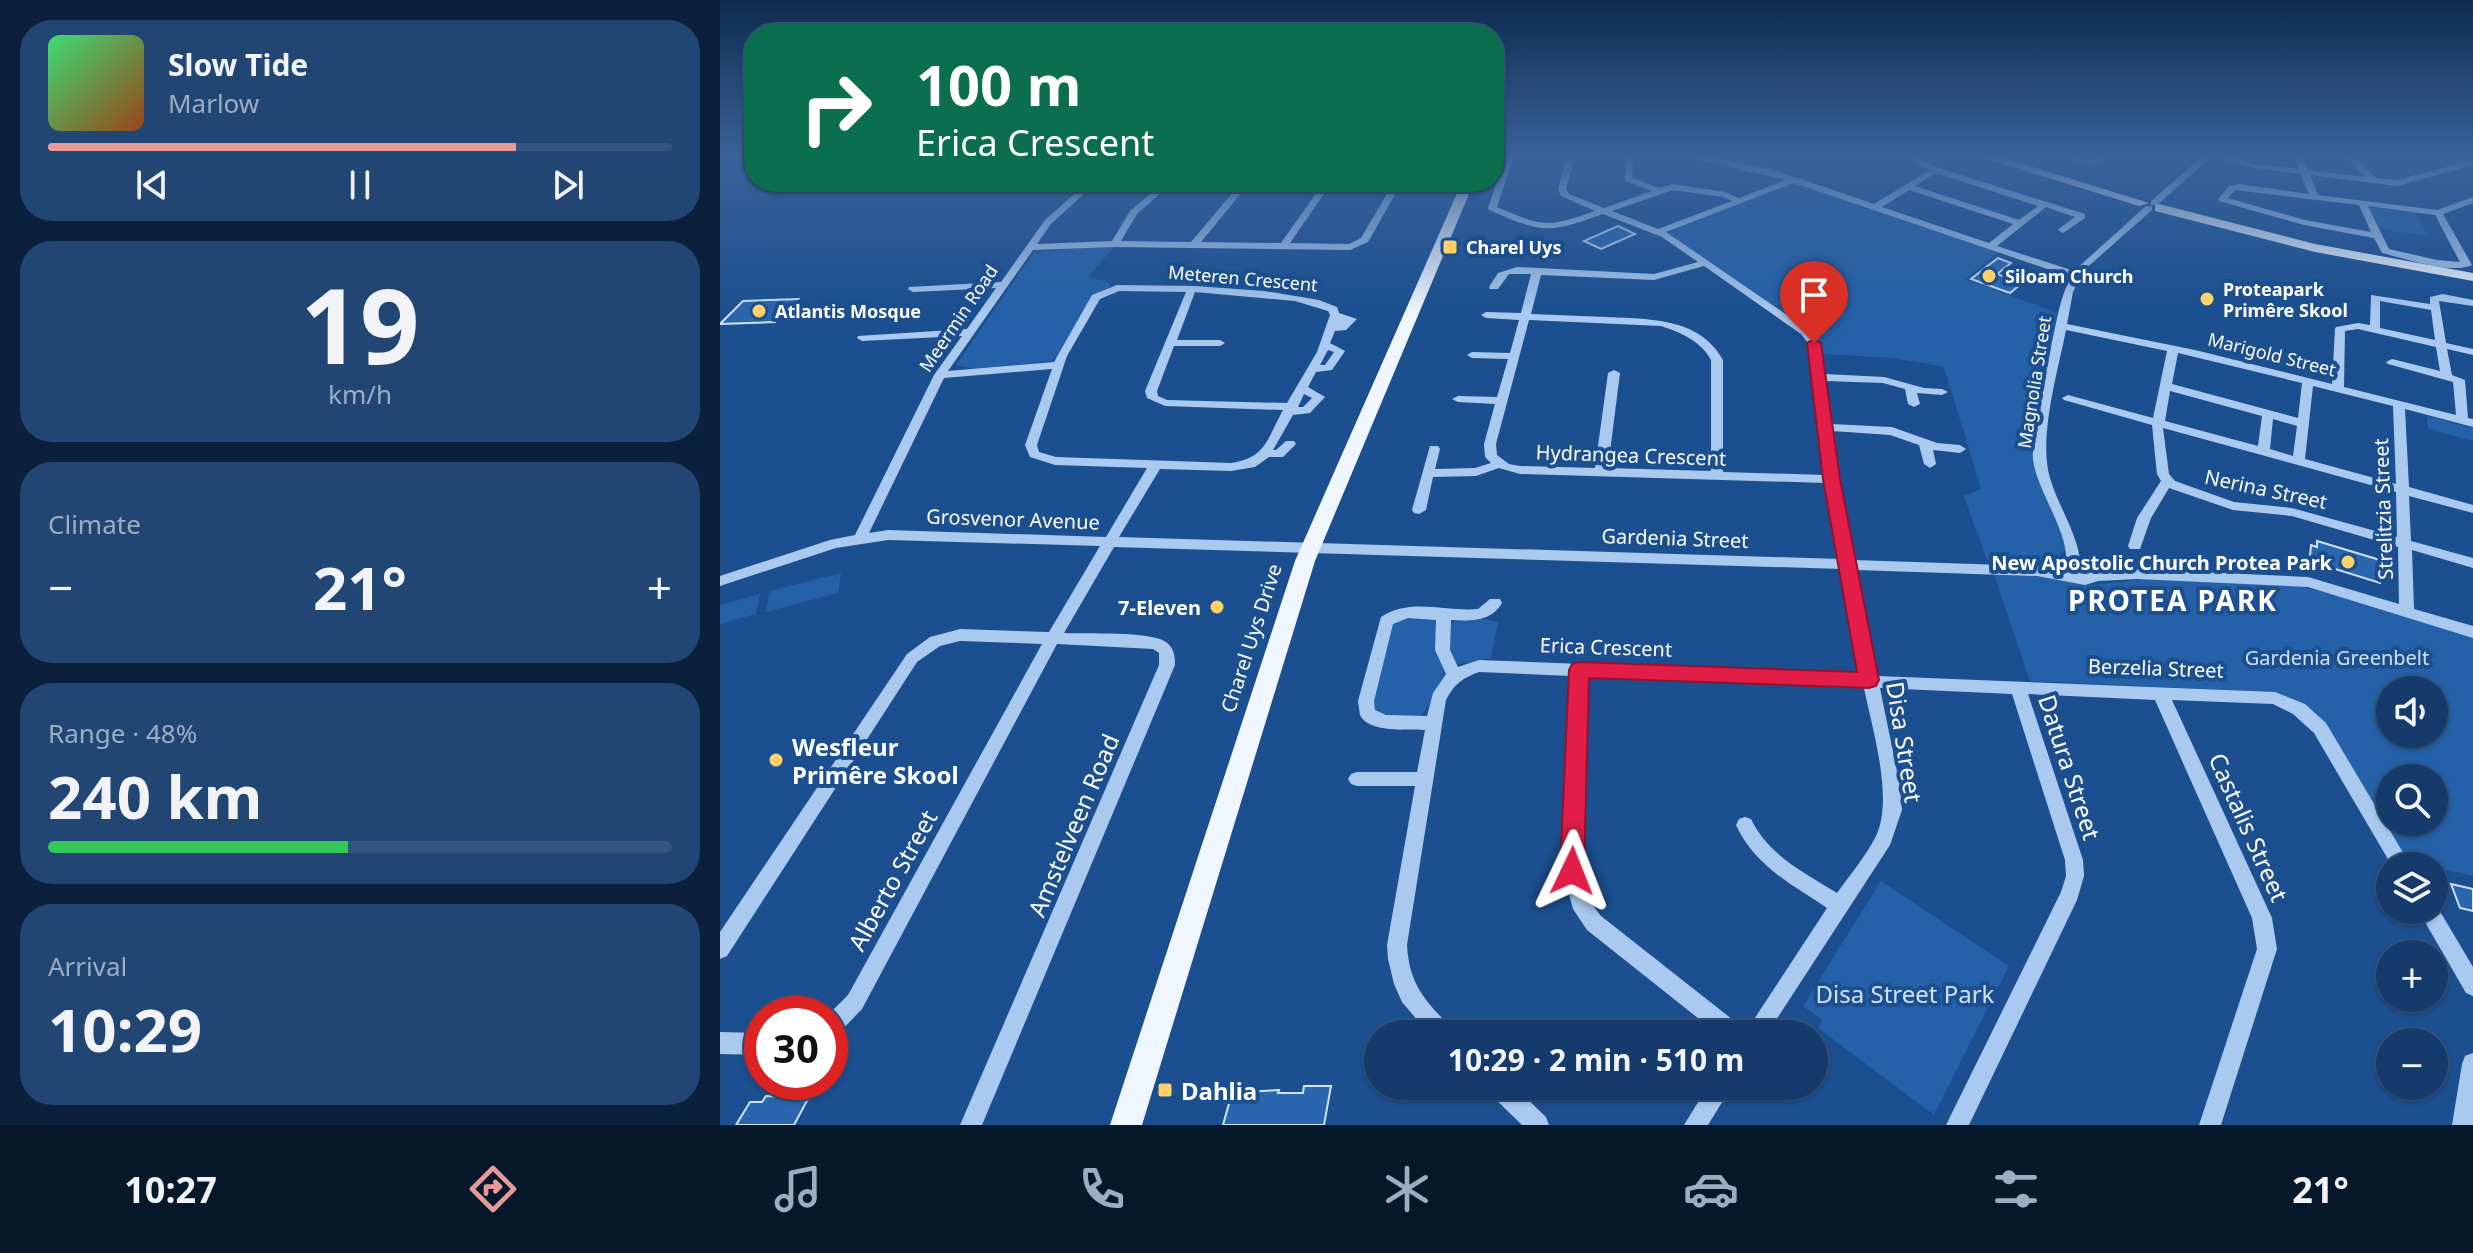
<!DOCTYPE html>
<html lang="en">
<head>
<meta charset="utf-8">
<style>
  body { margin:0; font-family:"Noto Sans",sans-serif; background:#214673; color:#f1f3f6; height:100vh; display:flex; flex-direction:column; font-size:30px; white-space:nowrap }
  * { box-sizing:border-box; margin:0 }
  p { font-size:26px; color:#9dadc1 }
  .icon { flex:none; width:44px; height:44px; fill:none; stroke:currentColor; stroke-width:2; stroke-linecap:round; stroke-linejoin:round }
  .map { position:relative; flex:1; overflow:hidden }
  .drawer { display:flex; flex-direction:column; gap:20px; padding:20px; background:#0b203b; width:720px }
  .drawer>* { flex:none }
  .banner { position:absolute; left:24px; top:24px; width:760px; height:168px; border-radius:32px; box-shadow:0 2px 6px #0004,0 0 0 2px #33557e; background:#0b6e4f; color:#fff; overflow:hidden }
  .fabs { position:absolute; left:1656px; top:676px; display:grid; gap:16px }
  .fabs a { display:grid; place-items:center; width:72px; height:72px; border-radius:50%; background:#143b6b; box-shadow:0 2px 6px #0004,0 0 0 2px #33557e; font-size:40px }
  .speed { position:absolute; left:24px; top:996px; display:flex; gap:16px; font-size:40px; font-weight:700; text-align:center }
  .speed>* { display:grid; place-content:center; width:104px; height:104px; border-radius:50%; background:#143b6b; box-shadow:0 2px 6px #0004,0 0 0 2px #33557e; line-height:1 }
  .speed .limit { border:12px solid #d22; background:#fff; color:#111 }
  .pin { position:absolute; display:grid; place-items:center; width:68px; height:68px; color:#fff; margin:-82px -34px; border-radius:50% 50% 50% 0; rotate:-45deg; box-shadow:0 0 8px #0007 }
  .pin .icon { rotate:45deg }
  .me { position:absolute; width:88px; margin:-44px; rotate:2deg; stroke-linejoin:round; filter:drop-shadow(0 0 6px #0008) }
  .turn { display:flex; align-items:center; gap:28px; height:168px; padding:0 40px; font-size:36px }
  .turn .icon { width:104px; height:104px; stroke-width:2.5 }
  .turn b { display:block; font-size:56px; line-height:68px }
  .big { font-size:60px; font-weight:700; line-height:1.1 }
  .drawer .card { flex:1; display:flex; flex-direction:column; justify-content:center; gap:12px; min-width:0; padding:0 28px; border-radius:32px; background:#214673 }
  .drawer .dial { align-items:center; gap:0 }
  .dial b { font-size:104px; line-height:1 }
  .song { display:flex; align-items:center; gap:24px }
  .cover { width:96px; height:96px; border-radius:12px; background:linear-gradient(135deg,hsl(140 70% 55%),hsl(20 70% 35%)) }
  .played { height:8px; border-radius:4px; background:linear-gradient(90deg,#e69b98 75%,#33557e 75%) }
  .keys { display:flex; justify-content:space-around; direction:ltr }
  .heat { display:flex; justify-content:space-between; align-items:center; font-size:44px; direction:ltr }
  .charge { height:12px; border-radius:6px; background:linear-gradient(90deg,#34c759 48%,#33557e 0) }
  .trip { position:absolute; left:644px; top:1020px; width:464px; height:80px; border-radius:40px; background:#143b6b; box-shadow:0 2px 6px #0004,0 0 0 2px #33557e; font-weight:700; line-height:80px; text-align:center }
  .tabs { display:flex; height:128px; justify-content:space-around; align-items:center; background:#08182b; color:#9dadc1 }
  .tabs .icon { width:56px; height:56px }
  .tabs .current { color:#e69b98 }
  .tabs b { font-size:36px; color:#f1f3f6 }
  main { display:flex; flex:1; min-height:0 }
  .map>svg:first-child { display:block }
  .green { fill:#2461a8; fill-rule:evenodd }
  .building { fill:#2a66ad; stroke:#cfe3fa; stroke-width:2 }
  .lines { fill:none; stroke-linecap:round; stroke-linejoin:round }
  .minor { fill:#a9c9ee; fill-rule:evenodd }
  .major { fill:#f0f6ff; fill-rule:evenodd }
  .route { fill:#e11d48; stroke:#92132f; stroke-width:2 }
  .poi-dot { fill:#ffd166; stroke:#1b4f8f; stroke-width:3 }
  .labels { text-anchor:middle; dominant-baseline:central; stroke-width:8; stroke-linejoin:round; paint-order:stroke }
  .far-poi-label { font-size:18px; font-weight:bold; fill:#fff; stroke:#1b4f8f; text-anchor:start }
  .far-street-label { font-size:18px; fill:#fff; stroke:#1b4f8f }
  .street-label { font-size:20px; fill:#fff; stroke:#1b4f8f }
  .poi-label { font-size:20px; font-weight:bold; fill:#fff; stroke:#1b4f8f; text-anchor:end }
  .park-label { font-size:20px; fill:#cfe3fa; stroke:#1b4f8f }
  .near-street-label { font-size:24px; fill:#fff; stroke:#1b4f8f }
  .near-poi-label { font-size:24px; font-weight:bold; fill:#fff; stroke:#1b4f8f; text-anchor:start }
  .near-park-label { font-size:24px; fill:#cfe3fa; stroke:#1b4f8f }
  .district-label { font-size:28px; font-weight:bold; letter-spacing:2px; fill:#fff; stroke:#1b4f8f }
</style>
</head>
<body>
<main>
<section class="drawer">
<div class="card">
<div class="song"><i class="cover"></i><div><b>Slow Tide</b><p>Marlow</p></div></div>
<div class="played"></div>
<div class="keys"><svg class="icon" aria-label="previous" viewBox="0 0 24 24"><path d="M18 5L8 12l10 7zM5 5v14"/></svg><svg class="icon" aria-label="pause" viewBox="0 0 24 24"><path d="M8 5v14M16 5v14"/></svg><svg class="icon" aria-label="next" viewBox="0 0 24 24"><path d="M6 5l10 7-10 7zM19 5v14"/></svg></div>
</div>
<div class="card dial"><b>19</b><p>km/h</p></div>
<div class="card"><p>Climate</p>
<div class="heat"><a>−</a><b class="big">21°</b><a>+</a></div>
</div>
<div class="card"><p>Range · 48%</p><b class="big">240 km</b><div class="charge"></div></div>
<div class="card"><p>Arrival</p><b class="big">10:29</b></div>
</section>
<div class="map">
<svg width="1753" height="1125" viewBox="0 0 1753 1125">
  <rect width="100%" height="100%" fill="#1b4f8f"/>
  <g class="green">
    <path d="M1076,183L1279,252L1245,279L1337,313L1314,446L1320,483L1347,549L1331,562L1267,560L1244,496L1261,489L1224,367L1174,358L1101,354L1099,342L1090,331L949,234L950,231Z"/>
    <path d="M1649,207L1695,212L1708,236L1660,229Z"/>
    <path d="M396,245L368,277L388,282L391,287L371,297L337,357L330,361L256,369L236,365L314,252Z"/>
    <path d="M1707,416L1753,428V441L1708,429Z"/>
    <path d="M121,573L118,593L46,612L50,591Z"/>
    <path d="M1274,574L1314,576L1371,585L1424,579L1572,585L1608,592L1753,637V876L1697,863L1692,856L1684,857L1608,732L1551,692L1310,681ZM1670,690H1714V734H1670ZM1670,778H1714V822H1670Z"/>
    <path d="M40,594L36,614L0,624V605Z"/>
    <path d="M711,617L719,621L724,674C715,688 711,709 698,717L657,716L651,704L668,627L676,618Z"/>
    <path d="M759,618L778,622L771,658L740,664L734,662C728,651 722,624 739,619C744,617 753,618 759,618Z"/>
    <path d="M1161,881L1289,966L1214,1115L1098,1028L1102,1020L1083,1006Z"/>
  </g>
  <g class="building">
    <path d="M898,226L915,234L881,249L864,241Z"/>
    <path d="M1278,258L1291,263L1277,274L1302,283L1290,293L1251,279Z"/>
    <path d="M78,299L55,322L0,324L23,301Z"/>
    <path d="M1597,541L1660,560V583L1596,563V558L1590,557L1591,545L1597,547Z"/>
    <path d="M1731,884L1753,889V911L1740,908Z"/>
    <path d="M584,1086H611L604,1125H503L510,1100H520L522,1092L559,1090L558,1093H583Z"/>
    <path d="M46,1096L89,1097L74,1125H16L30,1102H42Z"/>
  </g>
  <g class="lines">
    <g class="minor">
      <path d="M786,156H794L777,207C824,227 826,228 875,211L841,196L838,189L847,156H855L846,189L849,194L884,208L932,191L905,181L906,156H914L912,178L940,188L952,184L1005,192L1019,198L1066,180L962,156C1028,156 1093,184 1154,204L1210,170L1193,162V158H1196L1222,169L1365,214V218L1343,233L1338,230L1340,228L1355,217L1326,207L1277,246L1354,271L1426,206H1432V210L1363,271L1353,292L1347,324L1475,350L1612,384L1615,329L1616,327L1638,323L1650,325L1651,295L1710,304V297L1723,294L1753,300V306L1719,301L1726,343L1753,349V355L1727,349L1732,375L1745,380L1748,418L1753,419V427L1685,409L1689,487L1753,505V513L1689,496L1691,541L1753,558V568L1692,550L1694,609L1753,626V638L1588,587L1417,579L1378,581L1365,585L1317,576L1136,570L1158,676L1555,692L1585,704L1606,723L1691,866H1672L1594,733L1573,714L1553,704L1452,700L1552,918L1557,949L1501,1125H1479L1537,949L1532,918L1435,700L1308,694L1363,860L1364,876L1357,900L1249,1125H1226L1341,892L1346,876L1345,860L1292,694L1160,688L1180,786L1182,810L1170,845L1047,1034H998L867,930L853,909L843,871L851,676L759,672C744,677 733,685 726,700L687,945C689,984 705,1001 731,1027L734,1034H709L682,1002L674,984L668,959L667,945L695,786H637L631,784L628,779L631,774L637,772H697L705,730C688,729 648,733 640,715C640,714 638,702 638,701L661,617C690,597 726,612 758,609L770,599H780L782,603C771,622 751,621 731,620L730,650L738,667L759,660L1142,675L1122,569L394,547L344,633C365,634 431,631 446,642C454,648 455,656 455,665L262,1125H240L439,665V653L433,649L337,644L142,1009L117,1035L110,1038L109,1014L128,995L322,644L240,641L220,646L197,662L7,956L0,959V932L187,654L210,637L240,629L329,632L380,546L168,540L116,548L0,586V576L110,540L135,535L214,375L242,336L142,341L137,338L138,336L247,329L276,288L193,292L188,289L189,287L281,282L325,220L368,182H377L331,224L317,244L392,241L410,211L444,182H453L417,214L401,241L471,242L515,190L518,189L522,192L481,242L561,243L604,182H612L570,243L629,244L641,238L674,182H682L648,242L630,250L395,247L313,250L228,371L334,362L372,295L397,285L475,286L545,291L599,300L617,307L619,313L637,319L626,330L615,331L610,343L625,351L612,370L596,372L588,387L605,397L590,413L573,415L553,450H556L566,441H574L576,444L563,457H549L535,467L511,471L440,469L399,537L1120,559L1106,483L800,474L779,468L756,476L713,477L706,510L699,514L694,513L692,510L710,446H718L720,449L715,469L755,468L771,463L765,457L764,444L775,404L738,402L732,399L738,396L777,397L788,359L752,358L747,355L752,352L790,353L799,320L766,318L761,315L766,312L801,313L811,274H789L778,289H770L769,287L778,273L797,267L934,274L978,262L942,237L883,214C827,234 823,233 769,210L768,208ZM1214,174H1219L1318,206L1299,220L1195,186ZM1074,183L1351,277C1340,297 1337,320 1332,342C1327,371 1320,399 1317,428C1315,438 1312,449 1313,459C1316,491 1356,542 1344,570L1317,566L1134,560L1118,479L1112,431L1170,435L1199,445L1204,464L1210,468L1216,464L1213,450L1240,453L1246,449L1240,445L1217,443L1172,427L1111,424L1106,381L1163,383L1185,389L1188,404L1194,407L1200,404L1197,393L1222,395L1228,392L1222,389L1204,388L1164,377L1105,374L1101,347L1089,330L946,232ZM953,190L1003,197L1012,201L938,229L892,211ZM1189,190L1293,224L1269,243L1162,207ZM984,266L1081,334L1091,347L1105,475L1003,472V360C980,317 927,319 886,317C861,316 836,315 811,314L821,275L934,280ZM399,291L466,292L425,391L427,398L445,406L563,410C547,439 546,458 511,463L336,457L319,452L317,445L347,356L380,299ZM475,292L575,301L608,311L610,315L597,352L567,403L447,400L438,396L437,391L454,346H500L505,343L500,340H457ZM1660,301L1711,310L1715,340L1660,328ZM809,320L941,326C960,332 981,341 991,360V471L888,468L900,373L894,370L888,373L875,468L800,466L789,464L777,455L776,444ZM1638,329L1716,347L1720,371L1672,359L1666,362L1668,364L1733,382L1736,415L1624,387L1625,331ZM1346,330L1447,351L1433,418L1348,395L1342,398L1344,400L1432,425L1437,474L1441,481L1417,518L1408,546L1410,549H1420L1431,518L1449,488L1513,510L1572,516L1678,547L1679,604L1588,577L1417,569L1382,571L1376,562L1360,560C1356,530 1338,506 1330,478C1318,438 1338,371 1346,330ZM608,350L614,352L605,365H600ZM1458,353L1582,383L1578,418L1452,384ZM332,369L305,445L310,457L335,465L427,468L386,537L168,530L149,533L224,378ZM1593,386L1673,406L1676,484L1585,459ZM1450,391L1542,416L1538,446L1445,421ZM584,394L592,398L583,407H578ZM1553,419L1577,426L1573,456L1550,449ZM1443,428L1676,492L1677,537L1572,508L1514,502L1455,481L1449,474ZM688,618L716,620L715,650L726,674L713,693L707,716L666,715L655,710L654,701L673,624ZM867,676L1144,688C1152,728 1174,799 1156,836C1146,856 1130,875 1117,893C1085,873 1048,855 1031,819L1025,817L1019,819L1016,825C1035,866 1071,884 1107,908L1025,1033L1022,1027L881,916L868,899L861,871Z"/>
      <path d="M1336,156H1351L1372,161L1382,156H1393L1373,166Z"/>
      <path d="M1483,156H1492L1437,205H1431V201Z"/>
      <path d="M1492,156H1507L1533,164L1579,169L1574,156H1582L1588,170L1645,177L1625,156H1634L1656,178L1677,180L1753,160V165L1677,186L1590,175L1598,195L1717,210L1753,197V203L1723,214L1752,265C1733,275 1683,258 1662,253L1654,238L1584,225L1499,201L1498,199L1509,186L1519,184L1589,194L1581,174L1533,168ZM1515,190L1639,205L1651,232L1585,220L1508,198ZM1648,206L1715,215L1740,262L1717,260L1669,249Z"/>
      <path d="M1715,903L1753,967V996L1746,993L1698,910H1714Z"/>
      <path d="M0,1032L42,1033V1055L0,1054Z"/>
      <path d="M1753,1053V1125H1732L1742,1064L1745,1056Z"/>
      <path d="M767,1086H794L826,1117L829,1125H802L770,1094Z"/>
      <path d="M988,1086H1012L988,1125H964Z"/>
    </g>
    <g class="major">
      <path d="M1258,156H1277L1429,203L1419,206Z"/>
      <path d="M742,182H754L595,561L422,1125H390L575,561Z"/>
      <path d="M1439,204L1595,244L1753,273V281L1595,252L1435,211V205Z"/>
    </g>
  </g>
  <linearGradient id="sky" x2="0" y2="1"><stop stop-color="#0f2b4f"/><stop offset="0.5" stop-color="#39639b"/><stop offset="1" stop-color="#39639b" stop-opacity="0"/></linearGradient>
  <rect width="1753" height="314" fill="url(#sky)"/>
  <path class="route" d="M1094,339L1101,343L1120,479L1159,680L1156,686L1149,688L869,678L864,871L861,879L852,883L844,879L840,871L849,670L852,664L859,662L1137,672L1103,479L1087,343Z"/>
  <g class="poi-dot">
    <rect x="722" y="239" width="16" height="16" rx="4"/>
    <circle cx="1269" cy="276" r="8"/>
    <circle cx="1487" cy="299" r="8"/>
    <circle cx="39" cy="311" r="8"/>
    <circle cx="1628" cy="562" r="8"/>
    <circle cx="497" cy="607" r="8"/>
    <circle cx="56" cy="760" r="8"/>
    <rect x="437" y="1082" width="16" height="16" rx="4"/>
  </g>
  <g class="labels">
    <g class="far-poi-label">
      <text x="746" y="247">Charel Uys</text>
      <text x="1285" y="276">Siloam Church</text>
      <text x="1503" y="289">Proteapark<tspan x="1503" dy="21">Primêre Skool</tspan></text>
      <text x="55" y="311">Atlantis Mosque</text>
    </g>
    <g class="far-street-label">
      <text transform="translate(523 278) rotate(5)">Meteren Crescent</text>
      <text transform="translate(238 318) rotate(-56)">Meermin Road</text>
      <text transform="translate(1552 354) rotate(14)">Marigold Street</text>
      <text transform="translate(1314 382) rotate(-81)">Magnolia Street</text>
    </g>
    <g class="street-label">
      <text transform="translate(911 455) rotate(2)">Hydrangea Crescent</text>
      <text transform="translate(1546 489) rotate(12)">Nerina Street</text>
      <text transform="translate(1663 509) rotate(-92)">Strelitzia Street</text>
      <text transform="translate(293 519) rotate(2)">Grosvenor Avenue</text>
      <text transform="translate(955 538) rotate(2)">Gardenia Street</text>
      <text transform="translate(531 638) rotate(-72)">Charel Uys Drive</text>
      <text transform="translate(886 647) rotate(2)">Erica Crescent</text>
      <text transform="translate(1436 668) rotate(2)">Berzelia Street</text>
    </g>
    <g class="poi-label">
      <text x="1612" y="562">New Apostolic Church Protea Park</text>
      <text x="481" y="607">7-Eleven</text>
    </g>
    <g class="park-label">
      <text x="1617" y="657">Gardenia Greenbelt</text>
    </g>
    <g class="near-street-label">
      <text transform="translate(1185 742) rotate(81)">Disa Street</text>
      <text transform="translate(1350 767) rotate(72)">Datura Street</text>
      <text transform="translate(353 825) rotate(-67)">Amstelveen Road</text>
      <text transform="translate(1529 827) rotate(66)">Castalis Street</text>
      <text transform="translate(172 880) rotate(-61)">Alberto Street</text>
    </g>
    <g class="near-poi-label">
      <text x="72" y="746">Wesfleur<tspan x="72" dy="28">Primêre Skool</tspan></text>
      <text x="461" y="1090">Dahlia</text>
    </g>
    <g class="near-park-label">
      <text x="1185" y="993">Disa Street Park</text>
    </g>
    <g class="district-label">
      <text x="1453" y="600">PROTEA PARK</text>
    </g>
  </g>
</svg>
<div class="fabs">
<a><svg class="icon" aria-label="sound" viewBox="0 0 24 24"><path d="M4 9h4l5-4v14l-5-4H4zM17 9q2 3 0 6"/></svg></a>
<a><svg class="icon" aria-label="search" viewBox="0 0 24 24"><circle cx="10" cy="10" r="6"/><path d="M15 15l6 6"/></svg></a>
<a><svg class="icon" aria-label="layers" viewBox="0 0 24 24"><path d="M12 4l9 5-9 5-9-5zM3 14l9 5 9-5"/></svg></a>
<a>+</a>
<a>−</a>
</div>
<div class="speed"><div class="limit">30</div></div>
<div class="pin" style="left:1094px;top:343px;background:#d93025"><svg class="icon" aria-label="arrive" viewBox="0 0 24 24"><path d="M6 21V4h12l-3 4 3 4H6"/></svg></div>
<svg class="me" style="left:852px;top:871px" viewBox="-20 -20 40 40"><path d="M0-17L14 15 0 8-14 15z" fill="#e11d48" stroke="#fff" stroke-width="4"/></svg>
<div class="trip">10:29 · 2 min · 510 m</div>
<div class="banner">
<div class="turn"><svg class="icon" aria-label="right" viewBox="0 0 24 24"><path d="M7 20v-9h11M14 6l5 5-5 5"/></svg><div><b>100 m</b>Erica Crescent</div></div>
</div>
</div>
</main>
<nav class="tabs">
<b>10:27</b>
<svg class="icon current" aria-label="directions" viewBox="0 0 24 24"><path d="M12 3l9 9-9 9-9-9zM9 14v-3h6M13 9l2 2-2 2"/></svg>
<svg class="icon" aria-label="music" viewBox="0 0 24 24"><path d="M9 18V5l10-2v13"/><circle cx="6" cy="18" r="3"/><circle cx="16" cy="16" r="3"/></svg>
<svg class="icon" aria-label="phone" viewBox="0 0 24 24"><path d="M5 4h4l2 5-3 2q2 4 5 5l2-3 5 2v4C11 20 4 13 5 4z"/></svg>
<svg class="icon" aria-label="climate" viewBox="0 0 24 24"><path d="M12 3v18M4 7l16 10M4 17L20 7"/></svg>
<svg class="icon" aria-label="car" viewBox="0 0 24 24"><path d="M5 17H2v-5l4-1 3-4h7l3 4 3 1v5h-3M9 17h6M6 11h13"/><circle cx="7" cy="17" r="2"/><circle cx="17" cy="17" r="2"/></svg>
<svg class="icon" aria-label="filters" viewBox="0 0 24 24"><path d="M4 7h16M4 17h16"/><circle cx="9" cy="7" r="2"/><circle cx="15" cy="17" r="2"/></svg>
<b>21°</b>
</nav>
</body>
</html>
